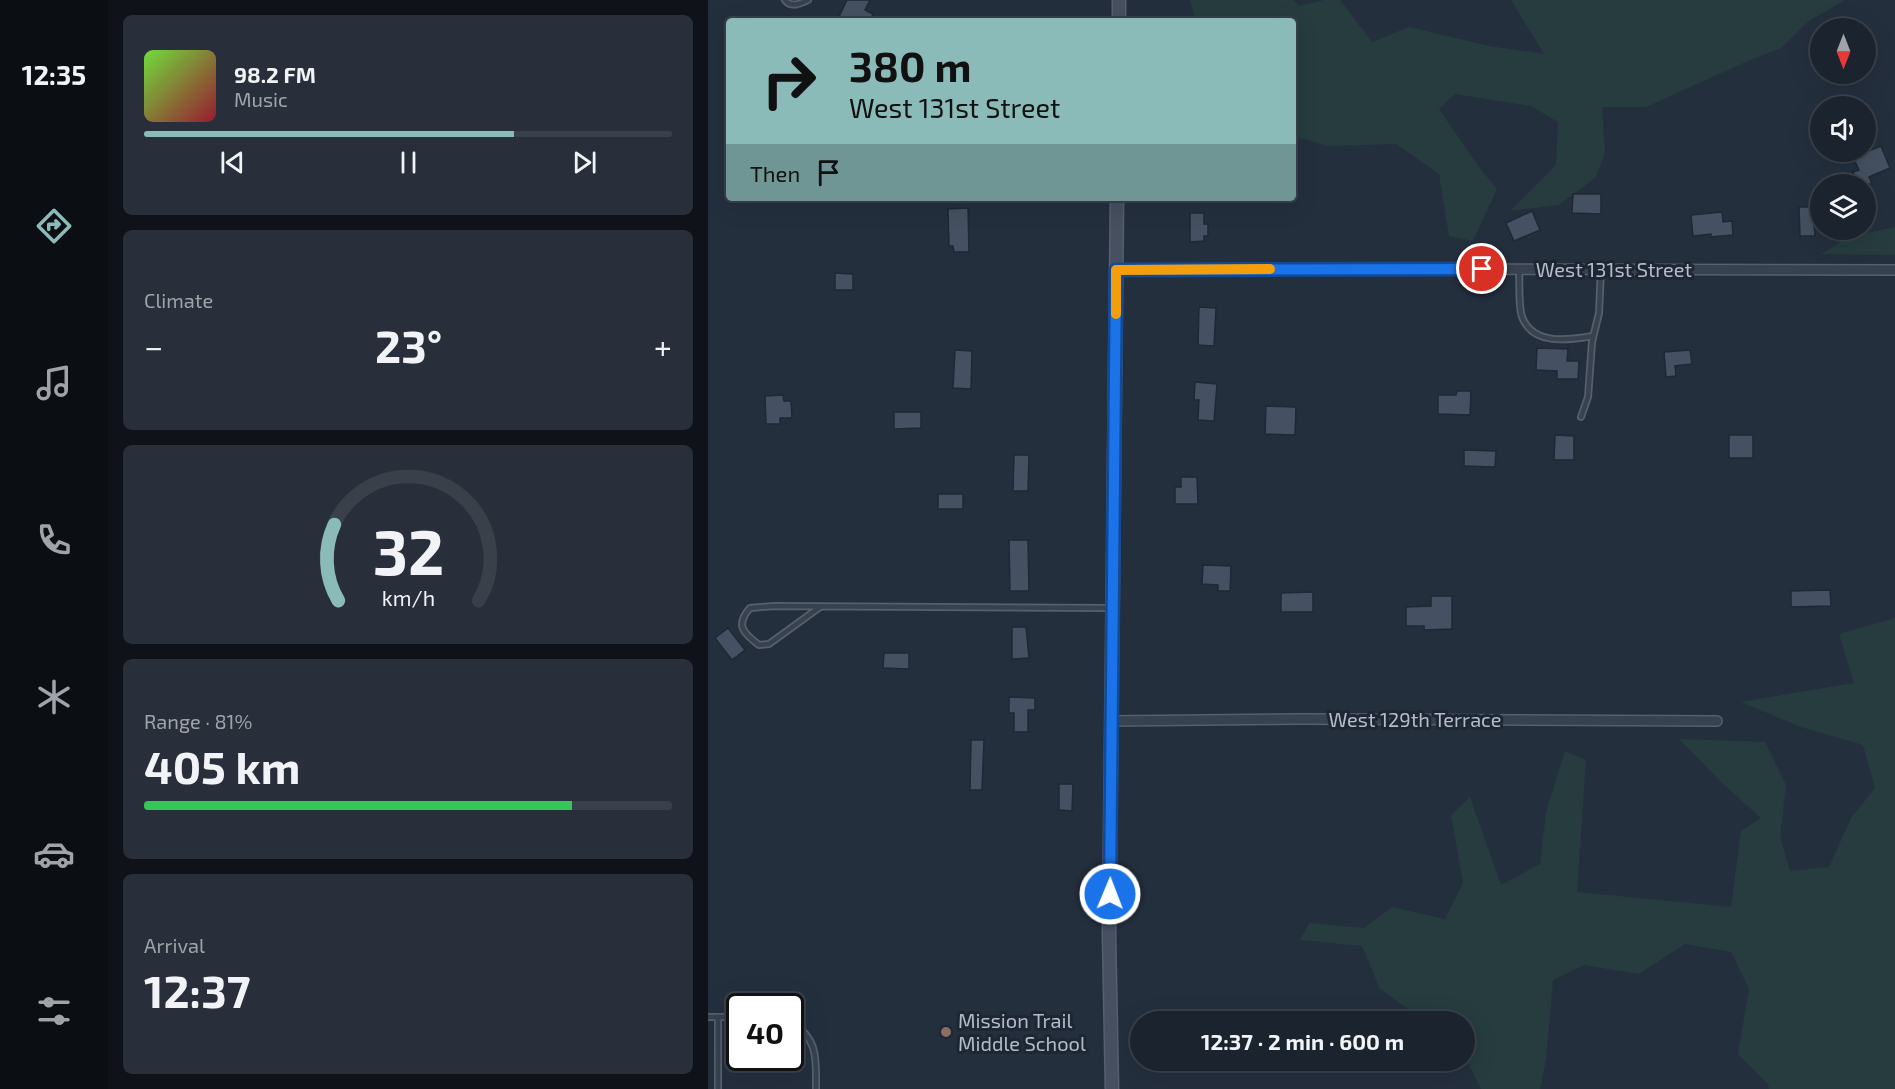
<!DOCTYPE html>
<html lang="en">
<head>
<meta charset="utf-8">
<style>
  body { margin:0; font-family:"Exo 2",sans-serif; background:#282f3a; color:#f1f3f6; height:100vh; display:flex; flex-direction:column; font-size:22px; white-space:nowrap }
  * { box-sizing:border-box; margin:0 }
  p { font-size:20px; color:#a0a4aa }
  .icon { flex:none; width:33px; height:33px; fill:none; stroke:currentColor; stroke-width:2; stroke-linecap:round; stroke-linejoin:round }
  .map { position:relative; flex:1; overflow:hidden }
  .sheet { display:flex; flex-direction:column; gap:15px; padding:15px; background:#0f1319; width:600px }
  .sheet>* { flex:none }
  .guide { position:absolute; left:18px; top:18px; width:570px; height:183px; border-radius:6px; box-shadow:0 6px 24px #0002,0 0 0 2px #39404a; background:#8bbbb9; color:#111; overflow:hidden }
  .needle { width:39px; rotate:180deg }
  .fabs { position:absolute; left:1102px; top:18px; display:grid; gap:12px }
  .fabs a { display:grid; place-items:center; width:66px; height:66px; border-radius:50%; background:#1b232e; box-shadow:0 6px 24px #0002,0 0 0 2px #39404a; font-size:30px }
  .speed { position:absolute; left:18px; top:993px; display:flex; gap:12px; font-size:30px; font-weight:700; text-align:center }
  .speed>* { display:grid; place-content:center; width:78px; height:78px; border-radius:50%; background:#1b232e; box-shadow:0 6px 24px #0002,0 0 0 2px #39404a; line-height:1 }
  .speed .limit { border:3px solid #111; border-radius:9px; background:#fff; color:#111 }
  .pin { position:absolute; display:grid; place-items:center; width:51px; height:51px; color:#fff; margin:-26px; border:3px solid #fff; border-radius:50%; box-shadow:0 2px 6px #0007 }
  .me { position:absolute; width:66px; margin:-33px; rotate:1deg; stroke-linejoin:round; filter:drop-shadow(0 0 4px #0008) }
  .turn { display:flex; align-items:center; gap:21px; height:126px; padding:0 24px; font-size:27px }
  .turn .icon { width:78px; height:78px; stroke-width:2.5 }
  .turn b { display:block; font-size:42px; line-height:51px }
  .then { display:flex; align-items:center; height:57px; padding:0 24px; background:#0003; gap:12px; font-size:22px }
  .big { font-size:45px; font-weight:700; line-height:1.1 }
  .sheet .widget { flex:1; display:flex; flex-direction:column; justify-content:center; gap:9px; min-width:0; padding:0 21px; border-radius:9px; background:#282f3a }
  .sheet .dial { align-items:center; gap:0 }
  .dial svg { height:156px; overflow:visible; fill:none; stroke:#39404a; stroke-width:7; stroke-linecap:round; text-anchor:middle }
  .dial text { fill:#f1f3f6; stroke:none }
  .song { display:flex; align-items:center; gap:18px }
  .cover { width:72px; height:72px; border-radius:9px; background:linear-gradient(135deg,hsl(100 70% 55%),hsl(350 70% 35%)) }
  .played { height:6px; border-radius:3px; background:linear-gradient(90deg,#8bbbb9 70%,#39404a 70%) }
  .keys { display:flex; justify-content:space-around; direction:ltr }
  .heat { display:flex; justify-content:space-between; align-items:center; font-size:33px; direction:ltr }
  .charge { height:9px; border-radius:4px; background:linear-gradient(90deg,#34c759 81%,#39404a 0) }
  .trip { position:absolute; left:422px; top:1011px; width:345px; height:60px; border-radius:30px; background:#1b232e; box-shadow:0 6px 24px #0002,0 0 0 2px #39404a; font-weight:700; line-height:60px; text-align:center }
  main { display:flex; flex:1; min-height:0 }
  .menu { display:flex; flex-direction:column; width:108px; justify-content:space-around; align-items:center; background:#0b0e12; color:#a0a4aa }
  .menu .icon { width:42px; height:42px }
  .menu .active { color:#8bbbb9 }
  .menu b { font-size:27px; color:#f1f3f6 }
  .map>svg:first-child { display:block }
  .green { fill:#263c3f }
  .building { fill:#455162; stroke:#1f2835; stroke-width:1.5 }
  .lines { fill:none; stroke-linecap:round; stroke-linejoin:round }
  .lane-casing { stroke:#565f6c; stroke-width:8 }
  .street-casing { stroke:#565f6c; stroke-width:12 }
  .secondary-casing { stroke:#565f6c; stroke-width:15 }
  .lane { stroke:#38414e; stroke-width:4.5 }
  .street { stroke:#38414e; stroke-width:9 }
  .secondary { stroke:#465061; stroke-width:12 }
  .route-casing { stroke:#114b97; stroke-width:15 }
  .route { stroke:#1a73e8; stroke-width:10 }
  .slow { stroke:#f59e0b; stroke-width:10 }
  .education-dot { fill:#8d6e63; stroke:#1d2633; stroke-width:2 }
  .labels { text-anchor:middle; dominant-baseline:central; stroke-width:6; stroke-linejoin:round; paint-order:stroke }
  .street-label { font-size:20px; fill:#b4bcc9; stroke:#1d2633 }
  .poi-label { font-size:20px; fill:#b4bcc9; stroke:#1d2633; text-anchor:start }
</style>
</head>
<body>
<main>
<nav class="menu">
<b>12:35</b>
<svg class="icon active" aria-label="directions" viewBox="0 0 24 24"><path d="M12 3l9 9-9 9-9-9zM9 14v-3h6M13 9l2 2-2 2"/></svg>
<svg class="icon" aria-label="music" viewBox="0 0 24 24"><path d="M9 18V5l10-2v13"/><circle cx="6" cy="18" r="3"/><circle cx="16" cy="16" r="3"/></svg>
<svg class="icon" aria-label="phone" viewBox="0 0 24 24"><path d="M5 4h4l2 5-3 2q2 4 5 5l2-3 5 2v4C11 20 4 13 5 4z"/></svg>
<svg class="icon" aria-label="climate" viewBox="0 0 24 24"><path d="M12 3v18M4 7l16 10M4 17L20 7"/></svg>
<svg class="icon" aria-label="car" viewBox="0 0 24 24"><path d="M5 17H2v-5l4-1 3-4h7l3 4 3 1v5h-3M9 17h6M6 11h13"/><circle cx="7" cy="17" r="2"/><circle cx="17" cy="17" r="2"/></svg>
<svg class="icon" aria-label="filters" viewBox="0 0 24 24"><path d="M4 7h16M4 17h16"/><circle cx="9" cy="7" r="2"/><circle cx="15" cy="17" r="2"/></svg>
</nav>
<section class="sheet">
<div class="widget">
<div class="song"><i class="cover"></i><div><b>98.2 FM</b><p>Music</p></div></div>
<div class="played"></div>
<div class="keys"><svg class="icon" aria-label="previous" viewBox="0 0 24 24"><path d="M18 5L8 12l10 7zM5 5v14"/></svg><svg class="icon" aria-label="pause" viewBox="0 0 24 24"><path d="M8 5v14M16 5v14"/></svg><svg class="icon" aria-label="next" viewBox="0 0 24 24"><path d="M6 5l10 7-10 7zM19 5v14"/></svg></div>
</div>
<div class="widget"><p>Climate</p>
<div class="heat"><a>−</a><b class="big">23°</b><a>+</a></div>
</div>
<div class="widget dial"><svg viewBox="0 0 100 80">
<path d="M14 69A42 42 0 1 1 86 69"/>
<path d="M14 69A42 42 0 0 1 12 30" stroke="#8bbbb9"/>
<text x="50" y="56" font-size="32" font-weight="700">32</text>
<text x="50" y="72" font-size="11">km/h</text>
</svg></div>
<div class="widget"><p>Range · 81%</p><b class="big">405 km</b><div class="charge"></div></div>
<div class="widget"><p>Arrival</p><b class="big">12:37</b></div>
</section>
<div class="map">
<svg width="1187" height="1089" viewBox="0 0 1187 1089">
  <rect width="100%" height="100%" fill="#242f3e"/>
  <g class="green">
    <path d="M482,0H585L591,6L616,0H632L664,42L701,27L781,46L836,54L803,0H1137L1101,21L1073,48L1040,61L938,107H894L897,152L888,177L851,205L802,211L848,165L850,122L823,106L747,94L731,109L771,167L789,189L765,241L741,236L731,174L688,144L620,146L585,136V21H488Z"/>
    <path d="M1187,227V255L1113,254L1143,236Z"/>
    <path d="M1187,618V1089H1061L1060,1084L1030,1054L1041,989L1023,952L977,944L931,974L876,965L845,980L838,1060L832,1089H773L756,1055V1022L717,1021L672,989L654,946L592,940L601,923L656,928L684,907L737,919L755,883L743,815L762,797L793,885L832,864L838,812L857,751L878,760L869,892L1023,907L1033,831L1053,818L1013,782L971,739L1057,742L1078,785L1072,837L1082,871L1121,867L1143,818L1167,788L1155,745L1093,727L1033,702L1146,683L1131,634Z"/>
  </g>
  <g class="building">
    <path d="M139,0H162L157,10L165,14L162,21H129Z"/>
    <path d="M1173,146L1182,168L1161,177L1164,184H1150L1145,172L1151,170L1145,157Z"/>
    <path d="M865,194H893V214L864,213Z"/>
    <path d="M1091,207H1113V225H1106L1107,236H1092Z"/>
    <path d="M260,208L261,252H246L245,246H241L240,209Z"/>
    <path d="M824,211L832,230L806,241L798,223Z"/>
    <path d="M1014,212L1015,222L1024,221L1025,235L1003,237V234L985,236L983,215Z"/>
    <path d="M482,213H496V224H500V236H496V241L482,242Z"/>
    <path d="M127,273L145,274V290H127Z"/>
    <path d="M491,307L508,308L506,346L490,345Z"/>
    <path d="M829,348L860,349L859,361H871L870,379H849V371L828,370Z"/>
    <path d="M247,350L264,351L263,389L245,388Z"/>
    <path d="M982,350L984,364L967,366L968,376L958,377L956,352Z"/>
    <path d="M487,382L509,384L506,421L490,420L491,400H486Z"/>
    <path d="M749,391H763L762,415L730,414V395H748Z"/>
    <path d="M75,395L76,401H83L84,418H72V424H58L57,396Z"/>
    <path d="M558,406L588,407L587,435L557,434Z"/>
    <path d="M186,412H213V428L186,429Z"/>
    <path d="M847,435L866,436V460H846Z"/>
    <rect x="1021" y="435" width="24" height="23"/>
    <path d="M756,450L788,451L787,467L756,466Z"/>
    <path d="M306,455H321L320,491H305Z"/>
    <path d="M473,477H489L490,504H467V487H473Z"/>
    <rect x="230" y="494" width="25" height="15"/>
    <path d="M301,540H320L321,591H302Z"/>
    <path d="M495,565L523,566L522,591H510V585L494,584Z"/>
    <path d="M1122,590L1123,606L1083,607V591Z"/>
    <path d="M605,592V612H573V593Z"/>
    <path d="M723,596H744V629L716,630V626H698V607L723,606Z"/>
    <path d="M304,627H318L321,658L304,659Z"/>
    <path d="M20,628L37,650L24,660L7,638Z"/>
    <path d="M176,653H201V669L175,668Z"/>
    <path d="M301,697L327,698V710H320V732H306V713H301Z"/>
    <path d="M263,740H276L274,790H262Z"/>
    <path d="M351,784H365L364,811L351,810Z"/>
  </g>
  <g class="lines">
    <g class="lane-casing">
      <g id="lane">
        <path d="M77,0C83,8 92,4 100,0"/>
        <path d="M811,269C812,282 810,305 814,317C825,346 861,340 885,336"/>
        <path d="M873,417L880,397L884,342L891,313L893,269"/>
        <path d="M112,607L61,644L51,645C35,633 27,625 42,608L66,606L404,608"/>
        <path d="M0,1017H32"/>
        <path d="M10,1017V1089"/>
        <path d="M82,1021C111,1039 108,1059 108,1089"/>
      </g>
    </g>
    <g class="street-casing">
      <g id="street">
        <path d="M408,270L713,269L1187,270"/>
        <path d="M404,721L593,719L1009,721"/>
      </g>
    </g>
    <g class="secondary-casing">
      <g id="secondary">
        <path d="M411,21V0"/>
        <path d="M404,1089L401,934L409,198"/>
      </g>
    </g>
    <use href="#lane" class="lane"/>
    <use href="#street" class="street"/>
    <use href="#secondary" class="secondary"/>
  </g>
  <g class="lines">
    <g class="route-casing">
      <path id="route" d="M402,894L408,270L774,269"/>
    </g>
    <use href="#route" class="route"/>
    <path class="slow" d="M408,314V270L562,269"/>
  </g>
  <circle class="education-dot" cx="238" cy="1032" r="6"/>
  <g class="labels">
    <g class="street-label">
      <text x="906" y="269">West 131st Street</text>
      <text x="707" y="719">West 129th Terrace</text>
    </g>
    <g class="poi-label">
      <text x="250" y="1020">Mission Trail<tspan x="250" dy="23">Middle School</tspan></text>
    </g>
  </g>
</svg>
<div class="fabs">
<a><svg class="needle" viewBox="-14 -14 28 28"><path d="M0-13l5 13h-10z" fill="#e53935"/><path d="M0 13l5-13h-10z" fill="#a0a4aa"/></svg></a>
<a><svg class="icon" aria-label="sound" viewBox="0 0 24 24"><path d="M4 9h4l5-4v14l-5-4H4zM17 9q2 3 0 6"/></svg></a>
<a><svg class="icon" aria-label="layers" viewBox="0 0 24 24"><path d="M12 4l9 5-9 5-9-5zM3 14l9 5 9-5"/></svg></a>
</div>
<div class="speed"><div class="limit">40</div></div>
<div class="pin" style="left:774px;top:269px;background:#d93025"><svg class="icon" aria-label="arrive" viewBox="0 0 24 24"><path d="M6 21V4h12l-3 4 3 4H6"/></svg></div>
<svg class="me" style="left:402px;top:894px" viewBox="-20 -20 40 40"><circle r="17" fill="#1a73e8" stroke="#fff" stroke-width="3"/><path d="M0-11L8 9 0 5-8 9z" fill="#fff"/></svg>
<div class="trip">12:37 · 2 min · 600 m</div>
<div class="guide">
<div class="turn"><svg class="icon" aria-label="right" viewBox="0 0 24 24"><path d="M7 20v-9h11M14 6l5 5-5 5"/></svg><div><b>380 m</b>West 131st Street</div></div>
<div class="then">Then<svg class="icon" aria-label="arrive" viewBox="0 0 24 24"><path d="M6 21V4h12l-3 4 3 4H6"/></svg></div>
</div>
</div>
</main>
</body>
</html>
